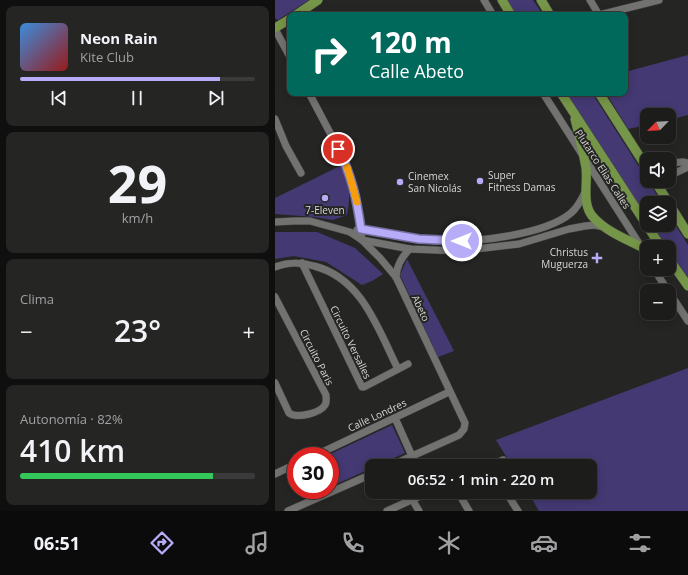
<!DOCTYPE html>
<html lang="es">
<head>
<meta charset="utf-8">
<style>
  body { margin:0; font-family:"Open Sans",sans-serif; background:#252524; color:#f1f3f6; height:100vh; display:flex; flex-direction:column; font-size:15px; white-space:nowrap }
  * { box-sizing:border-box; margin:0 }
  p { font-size:13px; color:#a0a1a3 }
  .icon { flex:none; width:22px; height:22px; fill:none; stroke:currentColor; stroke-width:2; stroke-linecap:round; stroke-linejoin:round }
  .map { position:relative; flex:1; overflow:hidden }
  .sheet { display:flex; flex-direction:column; gap:6px; padding:6px; background:#0f0f0f; width:275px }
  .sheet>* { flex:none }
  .hud { position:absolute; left:12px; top:12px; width:341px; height:84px; border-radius:8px; box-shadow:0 2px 10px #0003,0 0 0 1px #3a3a3a; background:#00695c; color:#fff; overflow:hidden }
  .needle { width:26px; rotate:245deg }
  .fabs { position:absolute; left:365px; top:108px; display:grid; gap:8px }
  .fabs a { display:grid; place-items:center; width:36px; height:36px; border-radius:8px; background:#1c1c1b; box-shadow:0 2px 10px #0003,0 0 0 1px #3a3a3a; font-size:20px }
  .speed { position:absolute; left:12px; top:447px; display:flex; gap:8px; font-size:20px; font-weight:700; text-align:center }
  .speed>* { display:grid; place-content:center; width:52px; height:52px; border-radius:50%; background:#1c1c1b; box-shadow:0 2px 10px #0003,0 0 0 1px #3a3a3a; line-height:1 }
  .speed .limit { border:6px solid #d22; background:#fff; color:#111 }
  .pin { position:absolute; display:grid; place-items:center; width:34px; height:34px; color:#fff; margin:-17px; border:2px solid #fff; border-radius:50%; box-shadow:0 1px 4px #0007 }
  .me { position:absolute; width:44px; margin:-22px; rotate:270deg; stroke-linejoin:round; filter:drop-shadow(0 0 3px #0008) }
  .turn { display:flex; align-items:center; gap:14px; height:84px; padding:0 16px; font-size:18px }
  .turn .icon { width:52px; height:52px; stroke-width:2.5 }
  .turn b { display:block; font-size:28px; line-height:34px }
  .big { font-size:30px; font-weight:600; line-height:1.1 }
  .sheet .tile { flex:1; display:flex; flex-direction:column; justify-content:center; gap:6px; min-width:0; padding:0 14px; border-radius:8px; background:#252524 }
  .sheet .dial { align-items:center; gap:0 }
  .dial b { font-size:52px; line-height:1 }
  .song { display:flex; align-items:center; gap:12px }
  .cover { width:48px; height:48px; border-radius:6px; background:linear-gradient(135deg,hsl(210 70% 55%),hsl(0 70% 35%)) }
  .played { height:4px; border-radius:2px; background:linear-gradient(90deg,#b6acf8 85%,#3a3a3a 85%) }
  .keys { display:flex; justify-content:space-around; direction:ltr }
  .heat { display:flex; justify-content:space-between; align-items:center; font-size:22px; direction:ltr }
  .charge { height:6px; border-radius:3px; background:linear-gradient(90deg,#34c759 82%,#3a3a3a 0) }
  .trip { position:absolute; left:90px; top:459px; width:232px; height:40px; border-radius:8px; background:#1c1c1b; box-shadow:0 2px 10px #0003,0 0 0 1px #3a3a3a; font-weight:600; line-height:40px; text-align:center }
  .dock { display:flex; height:64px; justify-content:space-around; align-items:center; background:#0b0b0b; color:#a0a1a3 }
  .dock .icon { width:28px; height:28px }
  .dock .current { color:#b6acf8 }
  .dock b { font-size:18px; color:#f1f3f6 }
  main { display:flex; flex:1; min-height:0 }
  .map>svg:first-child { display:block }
  .green { fill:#443973 }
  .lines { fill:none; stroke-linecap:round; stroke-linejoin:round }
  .minor-casing { stroke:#424341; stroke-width:8 }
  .major-casing { stroke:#424341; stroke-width:10 }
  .minor { stroke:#727370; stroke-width:7 }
  .major { stroke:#759548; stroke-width:9 }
  .route-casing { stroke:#7670a1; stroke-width:10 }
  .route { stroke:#b6acf8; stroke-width:7 }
  .slow { stroke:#f59e0b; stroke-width:7 }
  .poi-dot { fill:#b6acf8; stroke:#252624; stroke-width:1.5 }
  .labels { text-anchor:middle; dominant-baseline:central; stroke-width:4; stroke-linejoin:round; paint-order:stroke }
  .street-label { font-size:10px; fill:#d7d8d6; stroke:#252624 }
  .poi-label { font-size:10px; fill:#d7d8d6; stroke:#252624; text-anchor:start }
</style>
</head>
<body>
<main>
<section class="sheet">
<div class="tile">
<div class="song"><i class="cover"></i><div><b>Neon Rain</b><p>Kite Club</p></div></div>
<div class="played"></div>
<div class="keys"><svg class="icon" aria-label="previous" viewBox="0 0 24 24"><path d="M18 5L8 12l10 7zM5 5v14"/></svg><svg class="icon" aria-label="pause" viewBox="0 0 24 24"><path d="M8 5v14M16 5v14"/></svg><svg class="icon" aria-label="next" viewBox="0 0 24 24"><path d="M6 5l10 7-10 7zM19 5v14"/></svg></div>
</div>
<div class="tile dial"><b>29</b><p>km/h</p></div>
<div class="tile"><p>Clima</p>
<div class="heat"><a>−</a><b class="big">23°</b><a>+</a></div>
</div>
<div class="tile"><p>Autonomía · 82%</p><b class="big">410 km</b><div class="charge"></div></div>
</section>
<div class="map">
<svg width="413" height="511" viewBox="0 0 413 511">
  <rect width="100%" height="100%" fill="#252624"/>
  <g class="green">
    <path d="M0,0H34L3,20L0,18Z"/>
    <path d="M231,0H258L268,15H240Z"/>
    <path d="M413,55V115L394,120V115H372V125L353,129L331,93H350V72Z"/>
    <path d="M289,93H317L387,203H372V219Z"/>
    <path d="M71,163C74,180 76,197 72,215L58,220L39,217L0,214V198Z"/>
    <path d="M394,215L413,245V278L394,251V247H391L376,225H394Z"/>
    <path d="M0,232H42L80,248L108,274L97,281L87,285L51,262L19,256L0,259Z"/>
    <path d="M132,259L179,351L163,357L125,275Z"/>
    <path d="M413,368V511H264L253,492H315V466H237L221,440Z"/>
    <path d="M117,425L130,453L101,466H97V468L55,487V456H51Z"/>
  </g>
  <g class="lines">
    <g class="minor-casing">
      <g id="minor">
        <path d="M209,0L218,15"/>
        <path d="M315,0L324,15"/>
        <path d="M324,15L384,0"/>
        <path d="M0,29L15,57"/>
        <path d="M34,93L71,163L81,195L87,240L105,258L121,277L190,423L189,429L184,435L115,466"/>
        <path d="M268,93L372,256"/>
        <path d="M0,119L11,146L26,173"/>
        <path d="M397,174L394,163L408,162L413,163"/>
        <path d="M394,176L413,167"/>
        <path d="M0,222L19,221H35L75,232L87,240L135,249L184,251L244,244L294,229L310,226L320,225L329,227"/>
        <path d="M82,230L86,229C112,234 138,240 164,241C198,243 270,235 296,213C303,207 307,199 311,190"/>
        <path d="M27,263L87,387H89L133,364"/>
        <path d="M0,267C14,262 25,262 39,266C87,278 103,329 123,369"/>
        <path d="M379,269L393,291"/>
        <path d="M121,277C122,265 126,257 135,249"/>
        <path d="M394,292L413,321"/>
        <path d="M0,297L51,395C51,399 52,402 50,405C45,413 22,419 14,413L0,383"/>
        <path d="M120,418L137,456"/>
        <path d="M39,456L174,392"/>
        <path d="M215,466L228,460"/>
        <path d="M0,474L21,464"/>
        <path d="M32,490L36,500"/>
        <path d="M183,492L194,511"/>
        <path d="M231,492L243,511"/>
        <path d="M137,499L144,511"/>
        <path d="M13,511L97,474"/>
        <path d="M112,511L154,492"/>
      </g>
    </g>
    <g class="major-casing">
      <g id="major">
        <path d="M227,0L236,15"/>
        <path d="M266,0L275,15"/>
        <path d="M21,15L43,0"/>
        <path d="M0,28L15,19"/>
        <path d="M286,93L386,247"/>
        <path d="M324,93L372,168"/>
        <path d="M300,119C304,135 308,151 311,168C313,184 306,205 319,218C333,233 354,240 372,250"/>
        <path d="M380,181L413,234"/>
        <path d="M394,259L413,286"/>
      </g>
    </g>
    <use href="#minor" class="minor"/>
    <use href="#major" class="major"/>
  </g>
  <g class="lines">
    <g class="route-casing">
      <path id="route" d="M63,149C77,175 82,201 86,229L144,239L187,241"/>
    </g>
    <use href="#route" class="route"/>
    <path class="slow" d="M72,167L82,202"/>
  </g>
  <g class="poi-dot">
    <circle cx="205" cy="181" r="4"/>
    <circle cx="125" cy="182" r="4"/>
    <circle cx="50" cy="198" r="4"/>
    <path d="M320 252h4v4h4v4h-4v4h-4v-4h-4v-4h4z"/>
  </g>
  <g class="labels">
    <g class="street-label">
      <text transform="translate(328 169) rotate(57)">Plutarco Elias Calles</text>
      <text transform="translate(146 308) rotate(65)">Abeto</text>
      <text transform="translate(76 342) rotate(64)">Circuito Versalles</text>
      <text transform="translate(42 357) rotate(63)">Circuito Paris</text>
      <text transform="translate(102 415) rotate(-25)">Calle Londres</text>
    </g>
    <g class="poi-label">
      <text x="213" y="175">Super<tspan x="213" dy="12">Fitness Damas</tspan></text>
      <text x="133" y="176">Cinemex<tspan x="133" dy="12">San Nicolás</tspan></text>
      <text x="50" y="210" text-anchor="middle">7-Eleven</text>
      <text x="313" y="252" text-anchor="end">Christus<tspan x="313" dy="12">Muguerza</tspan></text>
    </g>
  </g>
</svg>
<div class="fabs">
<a><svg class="needle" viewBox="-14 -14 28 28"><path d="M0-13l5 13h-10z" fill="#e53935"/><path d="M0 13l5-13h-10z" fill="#a0a1a3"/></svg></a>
<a><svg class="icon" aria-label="sound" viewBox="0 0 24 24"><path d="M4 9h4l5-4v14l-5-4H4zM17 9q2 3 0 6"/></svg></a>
<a><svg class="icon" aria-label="layers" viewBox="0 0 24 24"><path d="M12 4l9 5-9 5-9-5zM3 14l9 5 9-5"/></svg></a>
<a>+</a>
<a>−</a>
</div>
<div class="speed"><div class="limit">30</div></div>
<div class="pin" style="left:63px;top:149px;background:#d93025"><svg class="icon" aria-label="arrive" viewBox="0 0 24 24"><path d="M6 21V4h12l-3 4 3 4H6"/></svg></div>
<svg class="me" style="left:187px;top:241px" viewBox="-20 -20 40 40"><circle r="17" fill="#b6acf8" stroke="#fff" stroke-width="3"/><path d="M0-11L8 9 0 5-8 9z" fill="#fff"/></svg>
<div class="trip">06:52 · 1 min · 220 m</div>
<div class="hud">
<div class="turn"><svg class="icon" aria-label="right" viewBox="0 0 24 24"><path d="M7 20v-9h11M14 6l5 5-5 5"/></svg><div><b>120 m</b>Calle Abeto</div></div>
</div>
</div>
</main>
<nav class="dock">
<b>06:51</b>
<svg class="icon current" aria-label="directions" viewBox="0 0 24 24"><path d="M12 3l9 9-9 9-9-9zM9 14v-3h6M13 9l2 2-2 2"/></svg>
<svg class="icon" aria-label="music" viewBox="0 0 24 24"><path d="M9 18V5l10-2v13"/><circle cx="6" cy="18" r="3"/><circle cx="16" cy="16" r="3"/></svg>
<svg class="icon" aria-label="phone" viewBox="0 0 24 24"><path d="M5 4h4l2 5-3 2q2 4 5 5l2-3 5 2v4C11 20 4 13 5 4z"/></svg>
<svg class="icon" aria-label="climate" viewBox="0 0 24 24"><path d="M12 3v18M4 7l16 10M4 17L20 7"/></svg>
<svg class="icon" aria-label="car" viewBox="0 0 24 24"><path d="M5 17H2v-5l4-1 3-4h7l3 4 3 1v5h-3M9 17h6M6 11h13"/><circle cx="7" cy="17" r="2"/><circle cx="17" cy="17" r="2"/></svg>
<svg class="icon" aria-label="filters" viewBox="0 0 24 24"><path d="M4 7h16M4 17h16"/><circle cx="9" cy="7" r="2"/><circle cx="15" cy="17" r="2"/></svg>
</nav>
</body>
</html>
